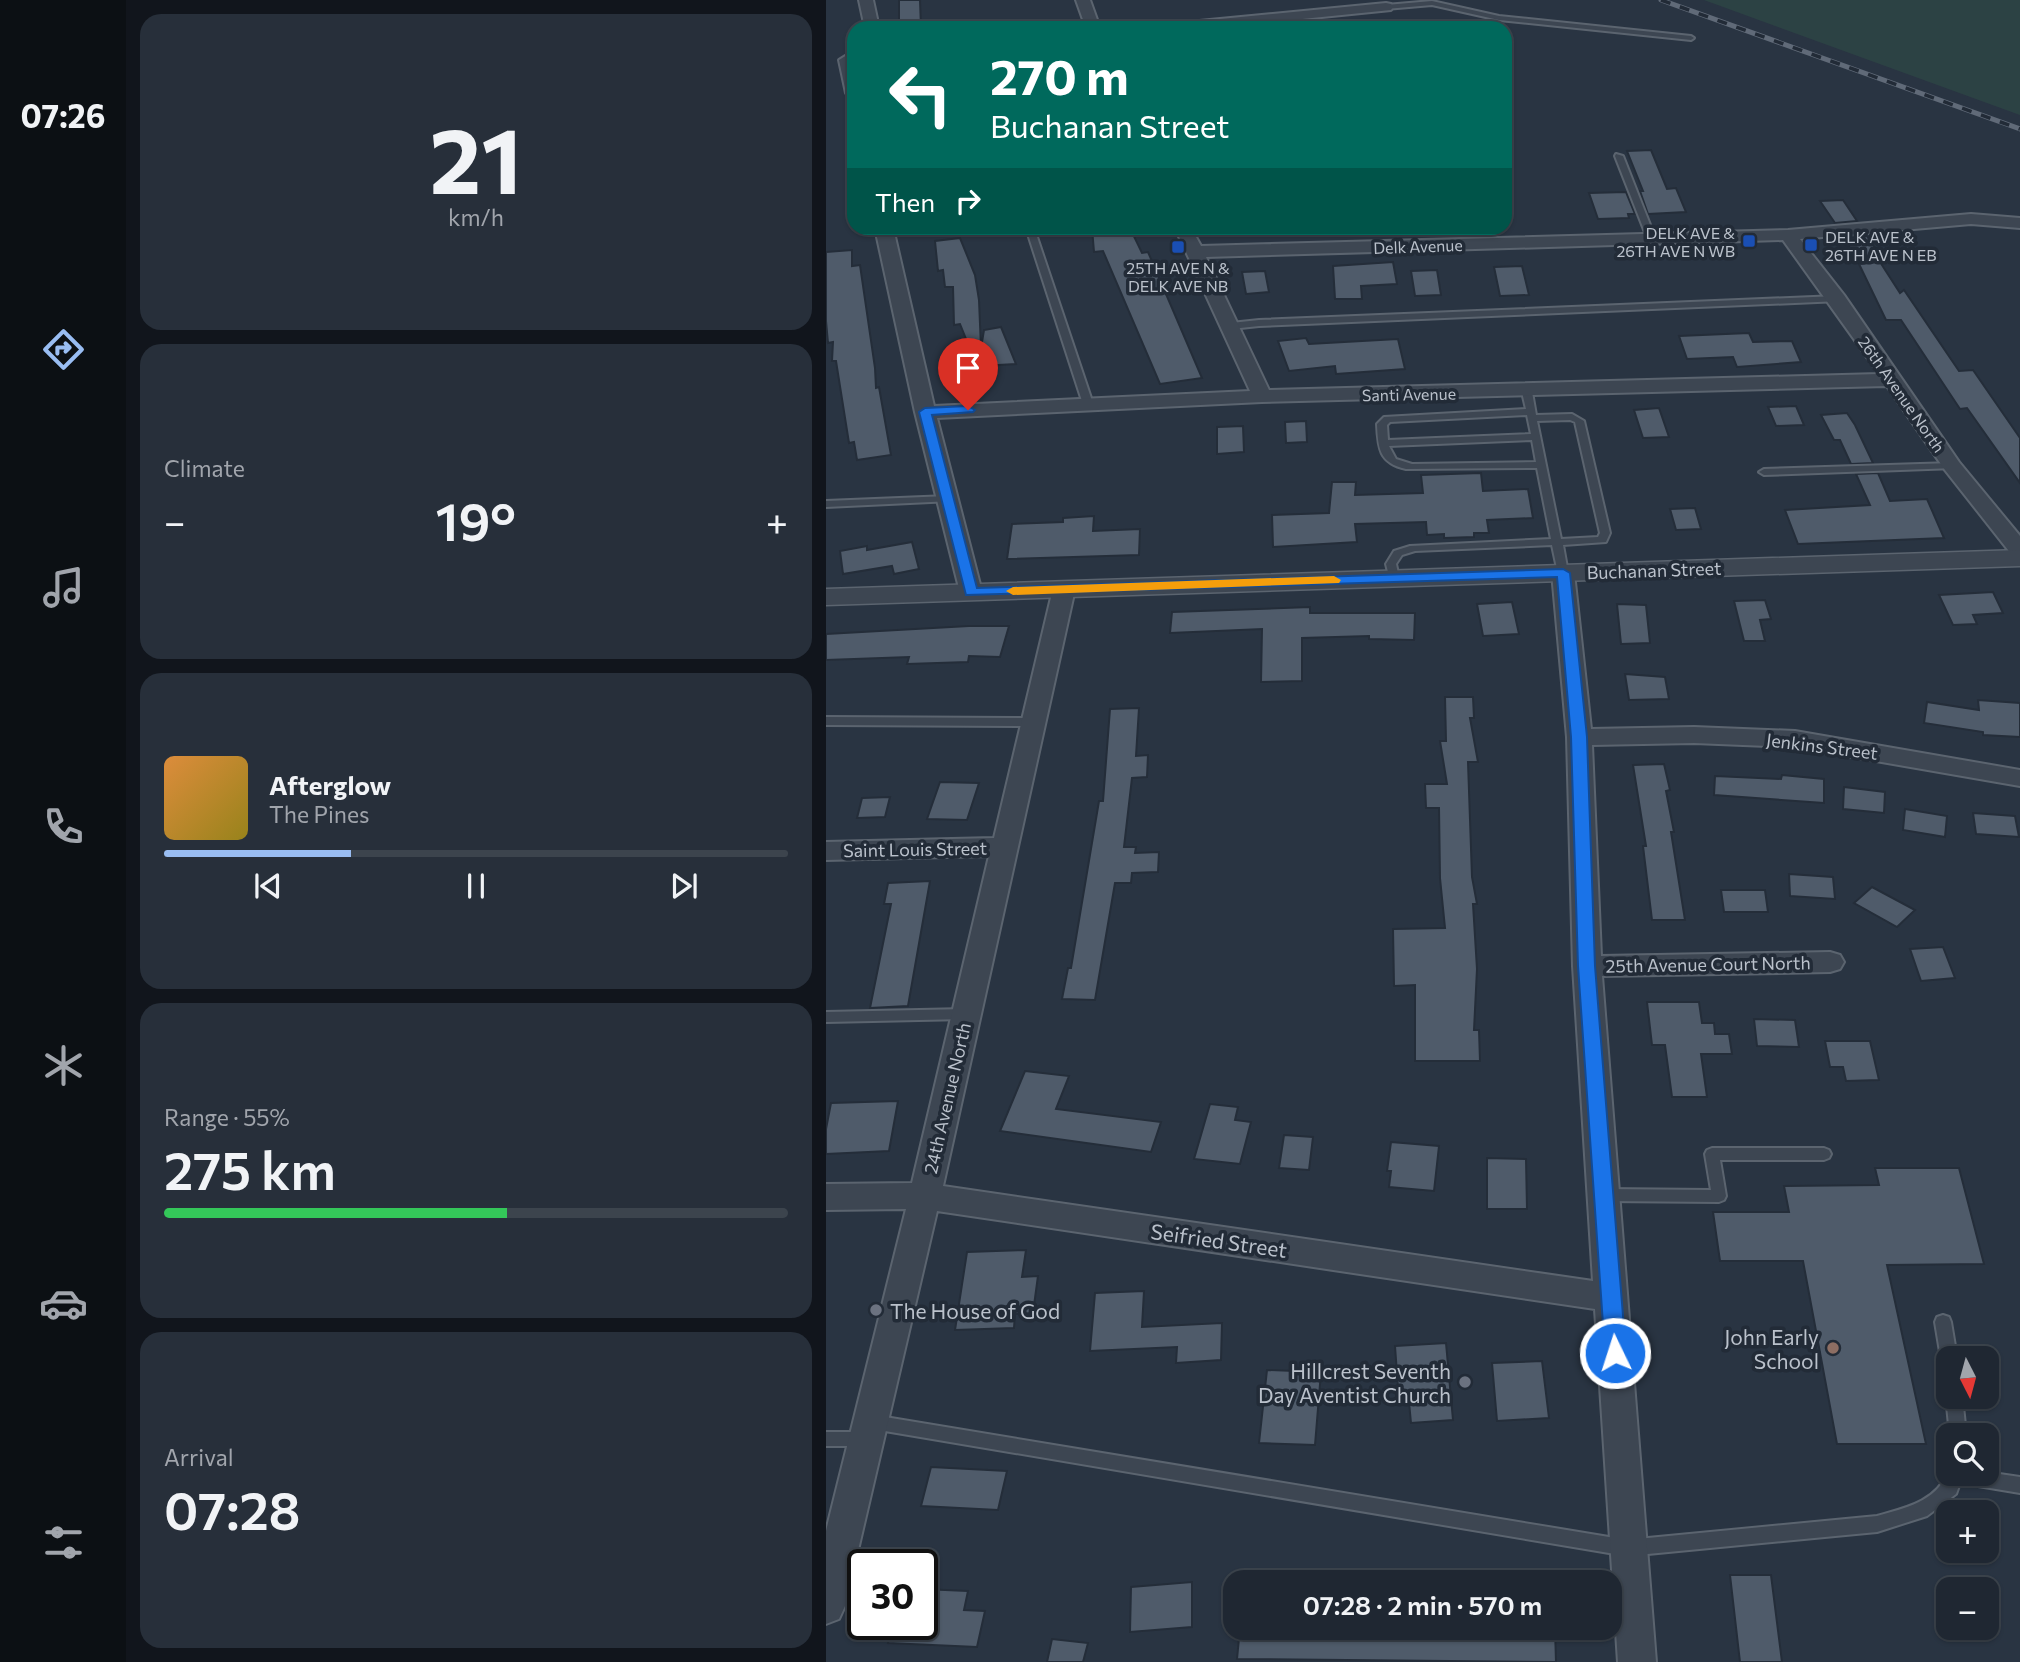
<!DOCTYPE html>
<html lang="en">
<head>
<meta charset="utf-8">
<style>
  body { margin:0; font-family:Commissioner,sans-serif; background:#272f3a; color:#f1f3f6; height:100vh; display:flex; flex-direction:column; font-size:26px; white-space:nowrap }
  * { box-sizing:border-box; margin:0 }
  p { font-size:23px; color:#a1a5ac }
  .icon { flex:none; width:38px; height:38px; fill:none; stroke:currentColor; stroke-width:2; stroke-linecap:round; stroke-linejoin:round }
  .map { position:relative; flex:1; overflow:hidden }
  .drawer { display:flex; flex-direction:column; gap:14px; padding:14px; background:#11151c; width:700px }
  .drawer>* { flex:none }
  .banner { position:absolute; left:21px; top:21px; width:665px; height:214px; border-radius:21px; box-shadow:0 2px 5px #0004,0 0 0 2px #3c444d; background:#00695c; color:#fff; overflow:hidden }
  .needle { width:46px; rotate:174deg }
  .tools { position:absolute; left:1110px; top:1346px; display:grid; gap:14px }
  .tools a { display:grid; place-items:center; width:63px; height:63px; border-radius:14px; background:#1f2732; box-shadow:0 2px 5px #0004,0 0 0 2px #3c444d; font-size:35px }
  .speed { position:absolute; left:21px; top:1549px; display:flex; gap:14px; font-size:35px; font-weight:700; text-align:center }
  .speed>* { display:grid; place-content:center; width:91px; height:91px; border-radius:50%; background:#1f2732; box-shadow:0 2px 5px #0004,0 0 0 2px #3c444d; line-height:1 }
  .speed .limit { border:4px solid #111; border-radius:10px; background:#fff; color:#111 }
  .pin { position:absolute; display:grid; place-items:center; width:60px; height:60px; color:#fff; margin:-72px -30px; border-radius:50% 50% 50% 0; rotate:-45deg; box-shadow:0 0 7px #0007 }
  .pin .icon { rotate:45deg }
  .me { position:absolute; width:77px; margin:-38px; rotate:356deg; stroke-linejoin:round; filter:drop-shadow(0 0 5px #0008) }
  .turn { display:flex; align-items:center; gap:24px; height:147px; padding:0 28px; font-size:32px }
  .turn .icon { width:91px; height:91px; stroke-width:2.5 }
  .turn b { display:block; font-size:49px; line-height:60px }
  .then { display:flex; align-items:center; height:66px; padding:0 28px; background:#0003; gap:14px; font-size:26px }
  .big { font-size:52px; font-weight:600; line-height:1.1 }
  .drawer .widget { flex:1; display:flex; flex-direction:column; justify-content:center; gap:10px; min-width:0; padding:0 24px; border-radius:21px; background:#272f3a }
  .drawer .dial { align-items:center; gap:0 }
  .dial b { font-size:91px; line-height:1 }
  .song { display:flex; align-items:center; gap:21px }
  .cover { width:84px; height:84px; border-radius:10px; background:linear-gradient(135deg,hsl(30 70% 55%),hsl(50 70% 35%)) }
  .played { height:7px; border-radius:4px; background:linear-gradient(90deg,#99bdf2 30%,#3c444d 30%) }
  .keys { display:flex; justify-content:space-around; direction:ltr }
  .heat { display:flex; justify-content:space-between; align-items:center; font-size:38px; direction:ltr }
  .charge { height:10px; border-radius:5px; background:linear-gradient(90deg,#34c759 55%,#3c444d 0) }
  .trip { position:absolute; left:397px; top:1570px; width:399px; height:70px; border-radius:21px; background:#1f2732; box-shadow:0 2px 5px #0004,0 0 0 2px #3c444d; font-weight:600; line-height:70px; text-align:center }
  main { display:flex; flex:1; min-height:0 }
  .menu { display:flex; flex-direction:column; width:126px; justify-content:space-around; align-items:center; background:#0c1014; color:#a1a5ac }
  .menu .icon { width:49px; height:49px }
  .menu .on { color:#99bdf2 }
  .menu b { font-size:32px; color:#f1f3f6 }
  .map>svg:first-child { display:block }
  .green { fill:#2c4244 }
  .building { fill:#4f5b6a; stroke:#242d39; stroke-width:2 }
  .lines { fill:none; stroke-linecap:round; stroke-linejoin:round }
  .service-casing { stroke:#5b646f; stroke-width:4 }
  .minor-casing { stroke:#5b646f; stroke-width:4 }
  .tertiary-casing { stroke:#5b646f; stroke-width:3 }
  .service { fill:#3d4652; fill-rule:evenodd }
  .minor { fill:#3d4652; fill-rule:evenodd }
  .tertiary { fill:#3d4652; fill-rule:evenodd }
  .rail-casing { stroke:#606a78; stroke-width:5 }
  .rail { stroke:#222b37; stroke-width:3.5; stroke-dasharray:10; stroke-linecap:butt }
  .route { fill:#1a73e8; stroke:#114b97; stroke-width:2 }
  .slow { fill:#f59e0b }
  .transit-dot { fill:#1a4fb4; stroke:#222b37; stroke-width:2.5 }
  .worship-dot { fill:#6b7280; stroke:#222b37; stroke-width:2.5 }
  .education-dot { fill:#8d6e63; stroke:#222b37; stroke-width:2.5 }
  .labels { text-anchor:middle; dominant-baseline:central; stroke-width:7; stroke-linejoin:round; paint-order:stroke }
  .far-poi-label { font-size:16px; fill:#bac1cb; stroke:#222b37; text-anchor:end }
  .far-street-label { font-size:16px; fill:#bac1cb; stroke:#222b37 }
  .street-label { font-size:18px; fill:#bac1cb; stroke:#222b37 }
  .near-street-label { font-size:21px; fill:#bac1cb; stroke:#222b37 }
  .near-poi-label { font-size:21px; fill:#bac1cb; stroke:#222b37; text-anchor:end }
</style>
</head>
<body>
<main>
<nav class="menu">
<b>07:26</b>
<svg class="icon on" aria-label="directions" viewBox="0 0 24 24"><path d="M12 3l9 9-9 9-9-9zM9 14v-3h6M13 9l2 2-2 2"/></svg>
<svg class="icon" aria-label="music" viewBox="0 0 24 24"><path d="M9 18V5l10-2v13"/><circle cx="6" cy="18" r="3"/><circle cx="16" cy="16" r="3"/></svg>
<svg class="icon" aria-label="phone" viewBox="0 0 24 24"><path d="M5 4h4l2 5-3 2q2 4 5 5l2-3 5 2v4C11 20 4 13 5 4z"/></svg>
<svg class="icon" aria-label="climate" viewBox="0 0 24 24"><path d="M12 3v18M4 7l16 10M4 17L20 7"/></svg>
<svg class="icon" aria-label="car" viewBox="0 0 24 24"><path d="M5 17H2v-5l4-1 3-4h7l3 4 3 1v5h-3M9 17h6M6 11h13"/><circle cx="7" cy="17" r="2"/><circle cx="17" cy="17" r="2"/></svg>
<svg class="icon" aria-label="filters" viewBox="0 0 24 24"><path d="M4 7h16M4 17h16"/><circle cx="9" cy="7" r="2"/><circle cx="15" cy="17" r="2"/></svg>
</nav>
<section class="drawer">
<div class="widget dial"><b>21</b><p>km/h</p></div>
<div class="widget"><p>Climate</p>
<div class="heat"><a>−</a><b class="big">19°</b><a>+</a></div>
</div>
<div class="widget">
<div class="song"><i class="cover"></i><div><b>Afterglow</b><p>The Pines</p></div></div>
<div class="played"></div>
<div class="keys"><svg class="icon" aria-label="previous" viewBox="0 0 24 24"><path d="M18 5L8 12l10 7zM5 5v14"/></svg><svg class="icon" aria-label="pause" viewBox="0 0 24 24"><path d="M8 5v14M16 5v14"/></svg><svg class="icon" aria-label="next" viewBox="0 0 24 24"><path d="M6 5l10 7-10 7zM19 5v14"/></svg></div>
</div>
<div class="widget"><p>Range · 55%</p><b class="big">275 km</b><div class="charge"></div></div>
<div class="widget"><p>Arrival</p><b class="big">07:28</b></div>
</section>
<div class="map">
<svg width="1194" height="1662" viewBox="0 0 1194 1662">
  <rect width="100%" height="100%" fill="#293442"/>
  <path class="green" d="M878,0H1194V115Z"/>
  <g class="building">
    <path d="M73,0H94L95,28H73Z"/>
    <path d="M825,150L841,189L850,188L860,212L822,214L814,191H817L801,151Z"/>
    <path d="M800,192L809,214H802L803,218L772,219L763,193Z"/>
    <path d="M1017,200L1031,221L1009,223L994,201Z"/>
    <path d="M266,228H304L316,253L322,252L376,378L334,384L277,251L268,252Z"/>
    <path d="M1041,236L1056,258L1031,260L1018,238Z"/>
    <path d="M134,238L149,275L153,300L155,348L158,330L175,327L190,364L155,366L153,371L134,324L128,325L127,287H119L117,270L112,271L109,241Z"/>
    <path d="M26,250V266L34,265L49,368L50,388L53,387L65,455L31,460L28,442L23,443L10,361H6L7,342L2,343L0,321V252Z"/>
    <path d="M567,262L571,284L535,286L536,299H509L507,266Z"/>
    <path d="M1054,262L1074,293L1078,290L1133,371L1147,370L1194,438V483L1141,408L1134,409L1075,320H1060L1033,264Z"/>
    <path d="M696,266L703,295L674,296L668,267Z"/>
    <path d="M611,270L615,295L589,296L585,271Z"/>
    <path d="M439,271L443,292L420,294L416,272Z"/>
    <path d="M923,333L927,342L966,341L975,362L911,367L907,357L861,359L853,336Z"/>
    <path d="M480,338L483,344L572,339L579,369L510,374L509,366L463,371L452,341Z"/>
    <path d="M970,406L978,425L950,426L942,407Z"/>
    <path d="M833,408L843,437L817,438L808,410Z"/>
    <path d="M1021,413L1029,425L1047,463L1025,464L1014,440H1008L995,415Z"/>
    <path d="M480,421L481,442L460,443L459,422Z"/>
    <path d="M417,426L418,452L391,454V427Z"/>
    <path d="M655,473L657,491L702,489L707,518L661,520L663,533H648V537L618,538V534L601,535L600,522L529,524L531,542L447,547L446,515L503,513L506,482H530L529,495L597,493L595,475Z"/>
    <path d="M1052,473L1064,501L1101,499L1118,538L972,544L959,510L1044,505L1030,474Z"/>
    <path d="M869,508L875,529L850,530L844,509Z"/>
    <path d="M268,516L267,531L314,529L313,555L181,559L186,524L237,522V518Z"/>
    <path d="M86,542L93,569L68,574L66,566L17,574L14,551L41,546V550Z"/>
    <path d="M1167,592L1177,613L1147,615L1151,624L1127,625L1113,595Z"/>
    <path d="M939,600L945,619L934,620L939,641H918L908,601Z"/>
    <path d="M686,602L693,634L657,636L651,604Z"/>
    <path d="M791,604L820,605L824,643L795,644Z"/>
    <path d="M484,607V613H589L588,640L543,639V636L476,638V681L435,682L436,629L344,633L346,612Z"/>
    <path d="M143,626H183L174,657L143,656L142,662L81,664L83,657L0,660V634Z"/>
    <path d="M799,674L839,677L843,699L803,700Z"/>
    <path d="M619,697H647L648,718H644L652,762H642L646,877L651,904H647L651,969L648,1030H653L654,1061H589V985L568,986L567,929L619,928L614,878L613,808H600L599,784H621L614,741H620Z"/>
    <path d="M1152,700L1194,703V737L1157,735V732L1098,723L1101,702L1153,710Z"/>
    <path d="M313,708L310,756L322,755L321,777L306,778L298,847H310L309,853L333,852L332,872L306,873L305,883H289L269,1000L236,999L242,968H245L273,801H277L284,709Z"/>
    <path d="M838,764L844,790L840,791L848,832H845L859,920H826L817,846H820L807,765Z"/>
    <path d="M956,775L998,779V803L888,795L889,776L955,779Z"/>
    <path d="M114,782L153,783L141,820L101,819Z"/>
    <path d="M1018,787L1059,792L1058,813L1017,809Z"/>
    <path d="M64,797L59,817L31,818L36,798Z"/>
    <path d="M1079,809L1121,816L1119,837L1077,830Z"/>
    <path d="M1147,813L1189,816L1193,837L1150,834Z"/>
    <path d="M963,874L1007,877L1009,899L964,896Z"/>
    <path d="M104,881L82,1006L44,1008L65,904H58L62,883Z"/>
    <path d="M1046,887L1089,910L1071,927L1028,903Z"/>
    <path d="M895,890H939L942,912H898Z"/>
    <path d="M1117,947L1129,978L1095,981L1084,949Z"/>
    <path d="M821,1002H873L876,1023H888L889,1034H903L906,1054H875L881,1097H846L839,1045H826Z"/>
    <path d="M928,1019L969,1020L973,1047L931,1046Z"/>
    <path d="M999,1041H1044L1053,1080L1020,1081L1017,1067H1004Z"/>
    <path d="M199,1071L243,1076L230,1109L335,1122L325,1152L174,1131Z"/>
    <path d="M72,1101L63,1151L0,1154V1129L5,1103Z"/>
    <path d="M384,1104L412,1107L409,1120L425,1122L414,1164L368,1159Z"/>
    <path d="M458,1135L487,1137L483,1170L453,1168Z"/>
    <path d="M565,1142L613,1146L608,1191L563,1187L565,1171H561Z"/>
    <path d="M661,1158L700,1159L701,1209H661Z"/>
    <path d="M1049,1168H1133L1158,1264L1061,1265L1100,1444H1011L977,1261H894L887,1212H963L958,1186L1053,1185Z"/>
    <path d="M200,1250L196,1277L212,1276L207,1313L189,1314L188,1328L129,1330L141,1252Z"/>
    <path d="M318,1291L316,1327L396,1323L395,1360L350,1363L351,1347L264,1351L269,1293Z"/>
    <path d="M620,1343L627,1420L585,1423L583,1402H573L569,1346Z"/>
    <path d="M716,1361L723,1418L671,1421L666,1363Z"/>
    <path d="M441,1370L495,1372L489,1445L433,1443Z"/>
    <path d="M105,1467L181,1471L172,1510L95,1506Z"/>
    <path d="M904,1575H945L956,1662H914Z"/>
    <path d="M366,1582V1627L304,1632L305,1587Z"/>
    <path d="M96,1589L142,1591L138,1610L159,1611L151,1647L62,1643L67,1624H96Z"/>
    <path d="M414,1628H544L674,1632V1628H729L730,1662L411,1659Z"/>
    <path d="M226,1639L262,1643L257,1662H221Z"/>
  </g>
  <g class="lines">
    <g class="service-casing">
      <g id="service">
        <path d="M606,1L673,16L865,36L868,38L865,40L673,20L606,5L560,9L557,7L560,5Z"/>
        <path d="M790,154L797,156L830,240L829,242L822,240L789,156Z"/>
        <path d="M200,228H208L267,404L265,406L262,407L257,404Z"/>
        <path d="M1011,296L1014,297V301L433,326L405,329L401,326L405,323L433,320Z"/>
        <path d="M701,389L706,392L710,415L746,414L758,421L784,533L780,542L737,545L742,573L737,576L732,573L726,545L589,551L576,555L570,564L573,578L572,580H564L560,564L568,551L584,546L725,539L711,468L580,469C553,463 552,448 551,424L558,417L700,409L696,392ZM701,415L705,434L562,440L561,425L564,422ZM744,420L749,422L774,533L772,537L735,539L711,421ZM706,440L710,462L586,464L570,459L563,446Z"/>
        <path d="M1126,463L1129,464V468L938,475L933,472L938,469Z"/>
        <path d="M122,496L126,497V501L0,507V501Z"/>
        <path d="M0,717L207,718L213,722L207,726L0,725Z"/>
        <path d="M140,1009L145,1010L147,1014L145,1018L140,1019L0,1022V1012Z"/>
        <path d="M886,1148H998L1003,1150L1005,1154L1003,1158L998,1160H894L900,1196L898,1200L893,1202L778,1201L773,1199L771,1195L773,1191L778,1189L885,1190L879,1154L881,1150Z"/>
        <path d="M1117,1315L1123,1317L1125,1322L1131,1358H1122V1364L1117,1363L1115,1358L1109,1322L1111,1317Z"/>
        <path d="M1122,1392V1396H1136L1140,1435H1124L1120,1396Z"/>
        <path d="M47,1415L801,1540L1051,1516C1079,1508 1110,1502 1122,1472V1474L1160,1472L1194,1477V1493L1134,1483L1130,1494L1101,1516L1051,1532L801,1556L47,1429L41,1427L39,1422L41,1417Z"/>
        <path d="M0,1432H38L44,1434L46,1439L44,1444L38,1446H0Z"/>
      </g>
    </g>
    <g class="minor-casing">
      <g id="minor">
        <path d="M33,0H47L53,28H39Z"/>
        <path d="M250,0H264L274,28H260Z"/>
        <path d="M560,3L565,4L567,7L565,10L387,28H335L342,24Z"/>
        <path d="M21,55L28,59V98L20,93L13,60Z"/>
        <path d="M1145,214L1194,218V228L1145,224L974,239L1018,295L1133,462L1194,536V557L1186,555L1119,470L1061,386L436,402L111,418L156,592L153,597H137L134,592L89,412L49,228H67L108,406L424,391L349,228H365L375,246L962,230ZM957,240L1053,374L443,390L380,257Z"/>
        <path d="M737,566L745,568L748,573L765,729L868,727L969,731L1194,770V786L969,747L868,743L766,745L775,956L1004,952L1014,955L1018,962L1014,969L1004,972L776,976L830,1662H792L769,1309L111,1211L19,1606L13,1619L0,1624V1531L80,1209L0,1210V1184L86,1183L163,856L0,860V842L168,838L227,589L230,584H246L249,589L117,1186L767,1281L747,966L741,737L726,573L729,568Z"/>
      </g>
    </g>
    <g class="tertiary-casing">
      <path id="tertiary" d="M1194,550V566L0,605V589Z"/>
    </g>
    <use href="#service" class="service"/>
    <use href="#minor" class="minor"/>
    <use href="#tertiary" class="tertiary"/>
    <g class="rail-casing">
      <path id="rail" d="M835,0L1194,129"/>
    </g>
    <use href="#rail" class="rail"/>
  </g>
  <path class="route" d="M142,406L149,410L147,412L106,415L151,588L737,569L744,573L761,737L769,966L800,1353L796,1360L789,1362L782,1360L779,1353L752,966L745,737L731,577L140,595L93,412L99,408Z"/>
  <path class="slow" d="M508,576L515,580L513,583L187,595L180,591L187,587Z"/>
  <g class="transit-dot">
    <rect x="916" y="234" width="14" height="14" rx="3.5"/>
    <rect x="978" y="238" width="14" height="14" rx="3.5"/>
    <rect x="345" y="240" width="14" height="14" rx="3.5"/>
  </g>
  <g class="worship-dot">
    <circle cx="50" cy="1310" r="7"/>
    <circle cx="639" cy="1382" r="7"/>
  </g>
  <circle class="education-dot" cx="1007" cy="1348" r="7"/>
  <g class="labels">
    <g class="far-poi-label">
      <text x="909" y="232">DELK AVE &amp;<tspan x="909" dy="18">26TH AVE N WB</tspan></text>
      <text x="999" y="236" text-anchor="start">DELK AVE &amp;<tspan x="999" dy="18">26TH AVE N EB</tspan></text>
      <text x="352" y="267" text-anchor="middle">25TH AVE N &amp;<tspan x="352" dy="18">DELK AVE NB</tspan></text>
    </g>
    <g class="far-street-label">
      <text transform="translate(592 246) rotate(-2)">Delk Avenue</text>
      <text transform="translate(583 394) rotate(-1)">Santi Avenue</text>
      <text transform="translate(1076 394) rotate(55)">26th Avenue North</text>
    </g>
    <g class="street-label">
      <text transform="translate(828 570) rotate(-2)">Buchanan Street</text>
      <text transform="translate(996 746) rotate(7)">Jenkins Street</text>
      <text transform="translate(89 849) rotate(-1)">Saint Louis Street</text>
      <text transform="translate(882 964) rotate(-1)">25th Avenue Court North</text>
      <text transform="translate(121 1098) rotate(-77)">24th Avenue North</text>
    </g>
    <g class="near-street-label">
      <text transform="translate(393 1240) rotate(8)">Seifried Street</text>
    </g>
    <g class="near-poi-label">
      <text x="64" y="1310" text-anchor="start">The House of God</text>
      <text x="993" y="1336">John Early<tspan x="993" dy="24">School</tspan></text>
      <text x="625" y="1370">Hillcrest Seventh<tspan x="625" dy="24">Day Aventist Church</tspan></text>
    </g>
  </g>
</svg>
<div class="tools">
<a><svg class="needle" viewBox="-14 -14 28 28"><path d="M0-13l5 13h-10z" fill="#e53935"/><path d="M0 13l5-13h-10z" fill="#a1a5ac"/></svg></a>
<a><svg class="icon" aria-label="search" viewBox="0 0 24 24"><circle cx="10" cy="10" r="6"/><path d="M15 15l6 6"/></svg></a>
<a>+</a>
<a>−</a>
</div>
<div class="speed"><div class="limit">30</div></div>
<div class="pin" style="left:142px;top:410px;background:#d93025"><svg class="icon" aria-label="arrive" viewBox="0 0 24 24"><path d="M6 21V4h12l-3 4 3 4H6"/></svg></div>
<svg class="me" style="left:789px;top:1353px" viewBox="-20 -20 40 40"><circle r="17" fill="#1a73e8" stroke="#fff" stroke-width="3"/><path d="M0-11L8 9 0 5-8 9z" fill="#fff"/></svg>
<div class="trip">07:28 · 2 min · 570 m</div>
<div class="banner">
<div class="turn"><svg class="icon" aria-label="left" viewBox="0 0 24 24"><path d="M17 20v-9H6M10 6l-5 5 5 5"/></svg><div><b>270 m</b>Buchanan Street</div></div>
<div class="then">Then<svg class="icon" aria-label="right" viewBox="0 0 24 24"><path d="M7 20v-9h11M14 6l5 5-5 5"/></svg></div>
</div>
</div>
</main>
</body>
</html>
